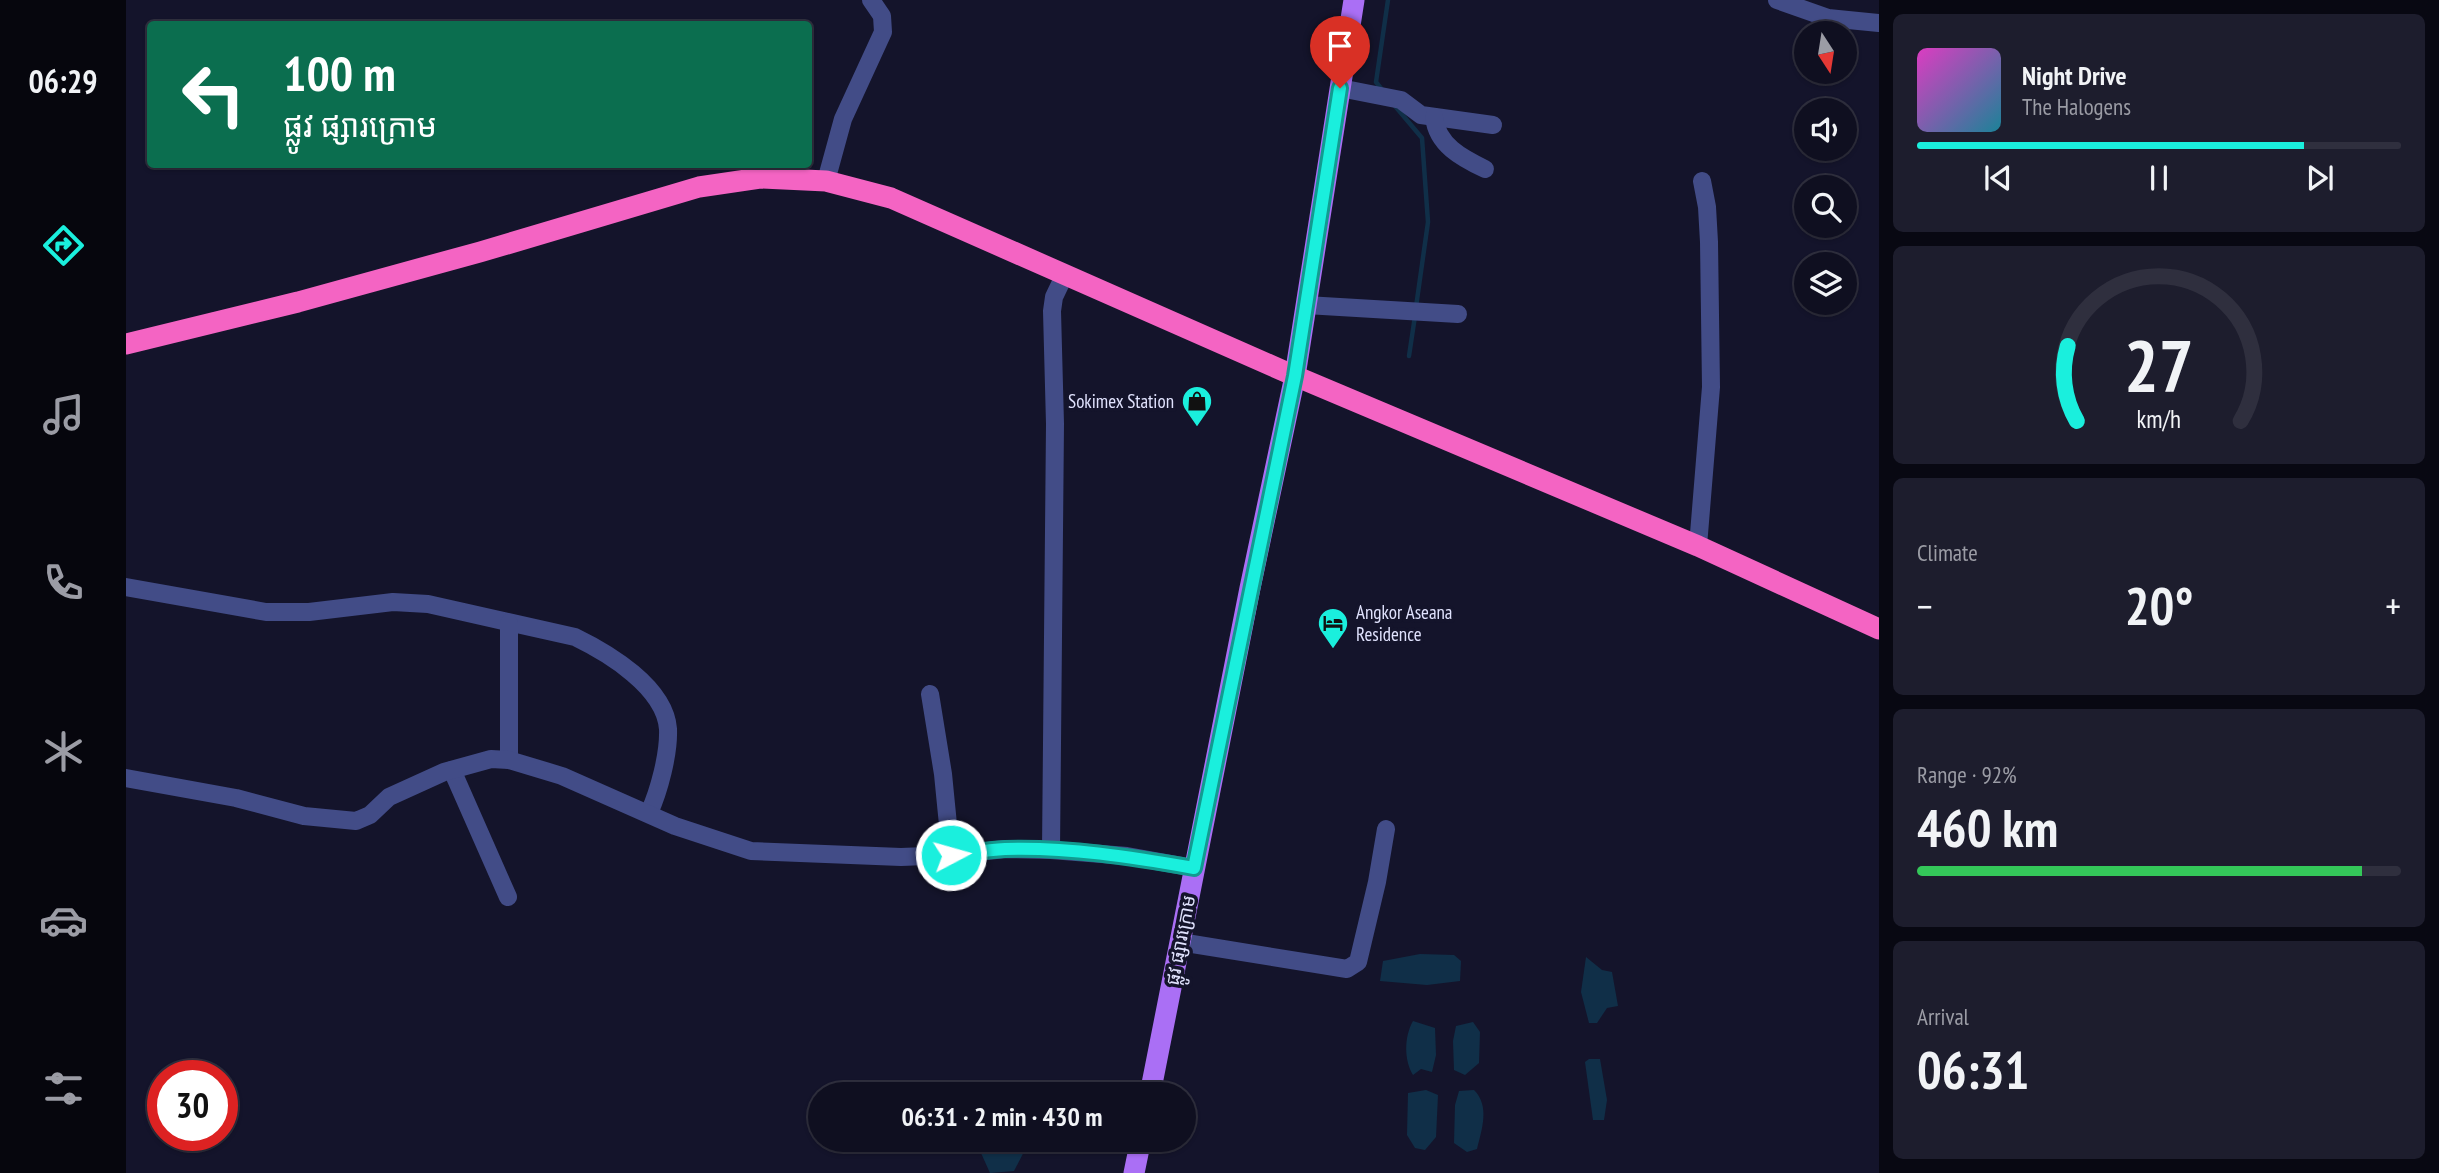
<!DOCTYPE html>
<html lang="en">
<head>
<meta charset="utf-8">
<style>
  body { margin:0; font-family:"PT Sans Narrow","Noto Sans Khmer",sans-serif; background:#1d1d2d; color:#f1f3f6; height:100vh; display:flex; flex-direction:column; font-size:26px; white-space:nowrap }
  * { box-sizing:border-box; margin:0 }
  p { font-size:23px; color:#9b9ca5 }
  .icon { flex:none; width:38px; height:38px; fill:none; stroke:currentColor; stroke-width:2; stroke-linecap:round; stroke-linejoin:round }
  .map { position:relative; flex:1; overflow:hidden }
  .panel { display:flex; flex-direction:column; gap:14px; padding:14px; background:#080812; width:560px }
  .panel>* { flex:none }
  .banner { position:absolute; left:21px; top:21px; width:665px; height:147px; border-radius:7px; box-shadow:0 2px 5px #0004,0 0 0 2px #2f2f3e; background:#0b6e4f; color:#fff; overflow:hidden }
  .needle { width:46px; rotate:168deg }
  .fabs { position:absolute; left:1668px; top:21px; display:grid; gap:14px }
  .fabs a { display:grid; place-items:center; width:63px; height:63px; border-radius:50%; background:#0f0f20; box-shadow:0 2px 5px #0004,0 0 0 2px #2f2f3e; font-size:35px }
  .speed { position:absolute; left:21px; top:1060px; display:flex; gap:14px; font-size:35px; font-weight:700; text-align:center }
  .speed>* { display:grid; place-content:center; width:91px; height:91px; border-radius:50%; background:#0f0f20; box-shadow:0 2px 5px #0004,0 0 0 2px #2f2f3e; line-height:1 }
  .speed .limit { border:10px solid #d22; background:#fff; color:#111 }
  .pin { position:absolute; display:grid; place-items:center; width:60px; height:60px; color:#fff; margin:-72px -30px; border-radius:50% 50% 50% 0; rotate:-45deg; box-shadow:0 0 7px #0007 }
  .pin .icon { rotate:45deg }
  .me { position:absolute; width:77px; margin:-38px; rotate:84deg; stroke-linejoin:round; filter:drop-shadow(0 0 5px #0008) }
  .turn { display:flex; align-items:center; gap:24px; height:147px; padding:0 21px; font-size:32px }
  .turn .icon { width:91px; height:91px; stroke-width:2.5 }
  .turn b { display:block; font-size:49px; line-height:60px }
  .big { font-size:52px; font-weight:700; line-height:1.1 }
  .panel .widget { flex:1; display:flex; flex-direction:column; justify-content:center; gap:10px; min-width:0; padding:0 24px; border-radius:10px; background:#1d1d2d }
  .panel .dial { align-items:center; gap:0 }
  .dial svg { height:182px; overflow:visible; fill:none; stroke:#2f2f3e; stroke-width:7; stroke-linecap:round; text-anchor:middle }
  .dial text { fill:#f1f3f6; stroke:none }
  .song { display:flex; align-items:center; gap:21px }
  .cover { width:84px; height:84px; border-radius:10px; background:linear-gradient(135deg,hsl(310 70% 55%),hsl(190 70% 35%)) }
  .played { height:7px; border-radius:4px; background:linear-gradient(90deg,#1aefdd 80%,#2f2f3e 80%) }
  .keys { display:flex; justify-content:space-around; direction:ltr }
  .heat { display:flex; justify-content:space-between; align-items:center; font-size:38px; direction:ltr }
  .charge { height:10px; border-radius:5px; background:linear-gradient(90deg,#34c759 92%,#2f2f3e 0) }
  .trip { position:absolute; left:682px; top:1082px; width:388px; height:70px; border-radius:35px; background:#0f0f20; box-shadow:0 2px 5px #0004,0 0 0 2px #2f2f3e; font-weight:700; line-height:70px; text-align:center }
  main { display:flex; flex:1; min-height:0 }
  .menu { display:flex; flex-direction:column; width:126px; justify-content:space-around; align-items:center; background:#06060d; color:#9b9ca5 }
  .menu .icon { width:49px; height:49px }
  .menu .active { color:#1aefdd }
  .menu b { font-size:32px; color:#f1f3f6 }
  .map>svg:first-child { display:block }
  .water { fill:#102f48 }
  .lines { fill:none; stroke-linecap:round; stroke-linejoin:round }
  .stream { stroke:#102f48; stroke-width:4.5 }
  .minor { stroke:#424c87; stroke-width:18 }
  .major { stroke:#aa6ff5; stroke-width:21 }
  .highway { stroke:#f464c3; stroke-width:21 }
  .route-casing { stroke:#119b90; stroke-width:18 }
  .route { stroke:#1aefdd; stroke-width:12 }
  .labels { text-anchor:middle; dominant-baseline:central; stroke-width:7; stroke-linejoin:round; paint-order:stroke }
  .poi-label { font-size:19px; fill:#e0e2fd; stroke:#14142b; text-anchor:end }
  .street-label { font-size:19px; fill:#e0e2fd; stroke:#14142b }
</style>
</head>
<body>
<main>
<nav class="menu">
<b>06:29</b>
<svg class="icon active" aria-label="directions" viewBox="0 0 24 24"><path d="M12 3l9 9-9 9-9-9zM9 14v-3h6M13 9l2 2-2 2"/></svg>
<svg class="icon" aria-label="music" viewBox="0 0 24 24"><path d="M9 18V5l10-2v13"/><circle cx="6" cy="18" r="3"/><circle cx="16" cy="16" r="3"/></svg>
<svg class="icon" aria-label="phone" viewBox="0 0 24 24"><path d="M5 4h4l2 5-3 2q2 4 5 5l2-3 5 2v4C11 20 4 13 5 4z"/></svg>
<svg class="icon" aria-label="climate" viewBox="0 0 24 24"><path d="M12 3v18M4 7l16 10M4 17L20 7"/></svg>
<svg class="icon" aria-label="car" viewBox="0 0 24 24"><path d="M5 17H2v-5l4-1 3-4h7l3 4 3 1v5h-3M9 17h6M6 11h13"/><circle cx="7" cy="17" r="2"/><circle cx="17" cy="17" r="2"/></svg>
<svg class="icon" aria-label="filters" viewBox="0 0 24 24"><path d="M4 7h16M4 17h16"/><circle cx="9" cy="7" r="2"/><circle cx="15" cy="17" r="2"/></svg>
</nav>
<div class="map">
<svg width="1753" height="1173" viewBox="0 0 1753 1173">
  <rect width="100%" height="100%" fill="#14142b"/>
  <g class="water">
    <path d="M1294,954L1328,955L1335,961L1334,981L1301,985L1254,981L1257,961Z"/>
    <path d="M1460,957L1476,970L1486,972L1492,1006L1481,1008L1471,1023H1463L1455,992Z"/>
    <path d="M1287,1021L1309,1028L1310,1055L1306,1072L1295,1069L1287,1075C1278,1060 1278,1037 1287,1021Z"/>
    <path d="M1347,1022L1354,1032L1353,1063L1339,1075L1328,1070L1327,1041L1330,1026Z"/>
    <path d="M1463,1059H1474L1481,1100L1478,1120H1467L1459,1062Z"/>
    <path d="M1300,1090L1312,1095L1310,1137L1299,1150L1289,1148L1281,1135L1282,1093Z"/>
    <path d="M1348,1090C1364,1106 1356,1129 1351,1149L1341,1152L1328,1143L1329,1105L1333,1091Z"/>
    <path d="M863,1139H900L903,1142L888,1171L864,1173L855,1153Z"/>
  </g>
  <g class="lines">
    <g class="stream">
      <path d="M1257,91L1250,82L1262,0"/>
      <path d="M1269,106L1296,138L1302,222L1290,307"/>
      <path d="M1283,356L1289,316"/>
    </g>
    <g class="minor">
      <path d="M1651,0L1702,18L1753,23"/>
      <path d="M1214,88L1275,100L1295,115L1367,125"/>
      <path d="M1308,117C1311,145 1336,158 1359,169"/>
      <path d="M700,181L717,119L757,32L756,16L745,0"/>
      <path d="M1180,305L1332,314"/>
      <path d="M1572,546L1585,387L1583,242L1581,207L1576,181"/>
      <path d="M0,587L140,612H183L267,602L302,604L449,637C482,653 539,687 542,729C543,754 533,791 523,813"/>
      <path d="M804,694L817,774L825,855"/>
      <path d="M383,760V623"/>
      <path d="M326,770L382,897"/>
      <path d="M0,778L110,798L178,816L230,821L244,815L263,797L318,772L365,759L383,760L436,776L549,826L625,851L775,857L825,855L879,849L925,850L1001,856L1068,868"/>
      <path d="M925,850L929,424L926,311L928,297L939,274"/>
      <path d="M1054,942L1221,969L1232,962L1251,882L1260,829"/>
    </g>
    <g class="major">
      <path d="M1024,1094L1124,588L1169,376L1228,0"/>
      <path d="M1008,1173L1015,1139"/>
    </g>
    <path class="highway" d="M0,344L172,302L354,252L573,187L634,178L700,181L765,198L1169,376L1572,546L1753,629"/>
  </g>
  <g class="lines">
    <g class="route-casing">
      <path id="route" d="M825,855C843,853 861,850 879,849C942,847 1006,857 1068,868L1169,376L1214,88"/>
    </g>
    <use href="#route" class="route"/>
  </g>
  <defs>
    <g id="shop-pin" transform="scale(1.575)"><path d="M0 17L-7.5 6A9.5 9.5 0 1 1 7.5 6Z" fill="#1aefdd" stroke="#14142b"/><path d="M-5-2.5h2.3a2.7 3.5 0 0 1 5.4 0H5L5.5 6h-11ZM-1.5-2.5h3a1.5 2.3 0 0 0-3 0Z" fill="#111"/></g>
    <g id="hotel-pin" transform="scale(1.575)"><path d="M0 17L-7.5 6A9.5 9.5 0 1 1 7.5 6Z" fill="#1aefdd" stroke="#14142b"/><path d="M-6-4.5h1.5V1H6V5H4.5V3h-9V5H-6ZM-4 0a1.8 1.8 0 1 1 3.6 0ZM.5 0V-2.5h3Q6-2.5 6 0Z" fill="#111"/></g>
  </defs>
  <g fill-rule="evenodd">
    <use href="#shop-pin" x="1071" y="401"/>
    <use href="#hotel-pin" x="1207" y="623"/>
  </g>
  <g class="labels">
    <g class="poi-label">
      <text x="1048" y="401">Sokimex Station</text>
      <text x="1230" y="612" text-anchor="start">Angkor Aseana<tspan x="1230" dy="22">Residence</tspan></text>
    </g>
    <g class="street-label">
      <text transform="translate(1054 940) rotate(-79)">ផ្លូវ ផ្សារក្រោម</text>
    </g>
  </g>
</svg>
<div class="fabs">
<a><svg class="needle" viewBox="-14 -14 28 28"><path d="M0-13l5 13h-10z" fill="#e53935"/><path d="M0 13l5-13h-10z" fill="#9b9ca5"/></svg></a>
<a><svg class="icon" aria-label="sound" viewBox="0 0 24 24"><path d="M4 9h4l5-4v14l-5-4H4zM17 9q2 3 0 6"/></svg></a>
<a><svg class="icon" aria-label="search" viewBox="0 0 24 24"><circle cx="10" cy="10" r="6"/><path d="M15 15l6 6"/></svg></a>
<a><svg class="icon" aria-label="layers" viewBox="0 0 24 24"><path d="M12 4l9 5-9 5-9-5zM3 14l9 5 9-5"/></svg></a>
</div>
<div class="speed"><div class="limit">30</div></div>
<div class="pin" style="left:1214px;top:88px;background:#d93025"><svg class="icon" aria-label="arrive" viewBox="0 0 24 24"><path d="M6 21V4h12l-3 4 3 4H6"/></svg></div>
<svg class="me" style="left:825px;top:855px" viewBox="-20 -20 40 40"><circle r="17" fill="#1aefdd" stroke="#fff" stroke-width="3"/><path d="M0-11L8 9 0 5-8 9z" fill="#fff"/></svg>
<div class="trip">06:31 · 2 min · 430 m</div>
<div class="banner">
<div class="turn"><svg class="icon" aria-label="left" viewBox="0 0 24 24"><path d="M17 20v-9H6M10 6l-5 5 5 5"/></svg><div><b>100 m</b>ផ្លូវ ផ្សារក្រោម</div></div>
</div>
</div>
<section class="panel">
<div class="widget">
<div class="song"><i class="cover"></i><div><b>Night Drive</b><p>The Halogens</p></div></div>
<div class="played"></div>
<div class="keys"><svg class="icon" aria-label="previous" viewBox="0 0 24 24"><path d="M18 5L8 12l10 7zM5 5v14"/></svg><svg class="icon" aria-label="pause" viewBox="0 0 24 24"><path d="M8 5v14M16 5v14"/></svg><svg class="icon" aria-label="next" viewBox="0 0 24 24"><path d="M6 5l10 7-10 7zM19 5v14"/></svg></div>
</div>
<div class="widget dial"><svg viewBox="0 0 100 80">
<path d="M14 69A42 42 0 1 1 86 69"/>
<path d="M14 69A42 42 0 0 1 10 36" stroke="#1aefdd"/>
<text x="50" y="56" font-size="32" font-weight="700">27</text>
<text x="50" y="72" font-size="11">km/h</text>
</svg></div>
<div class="widget"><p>Climate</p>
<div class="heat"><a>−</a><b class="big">20°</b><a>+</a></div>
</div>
<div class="widget"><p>Range · 92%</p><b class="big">460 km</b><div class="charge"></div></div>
<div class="widget"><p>Arrival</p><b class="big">06:31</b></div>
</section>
</main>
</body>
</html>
